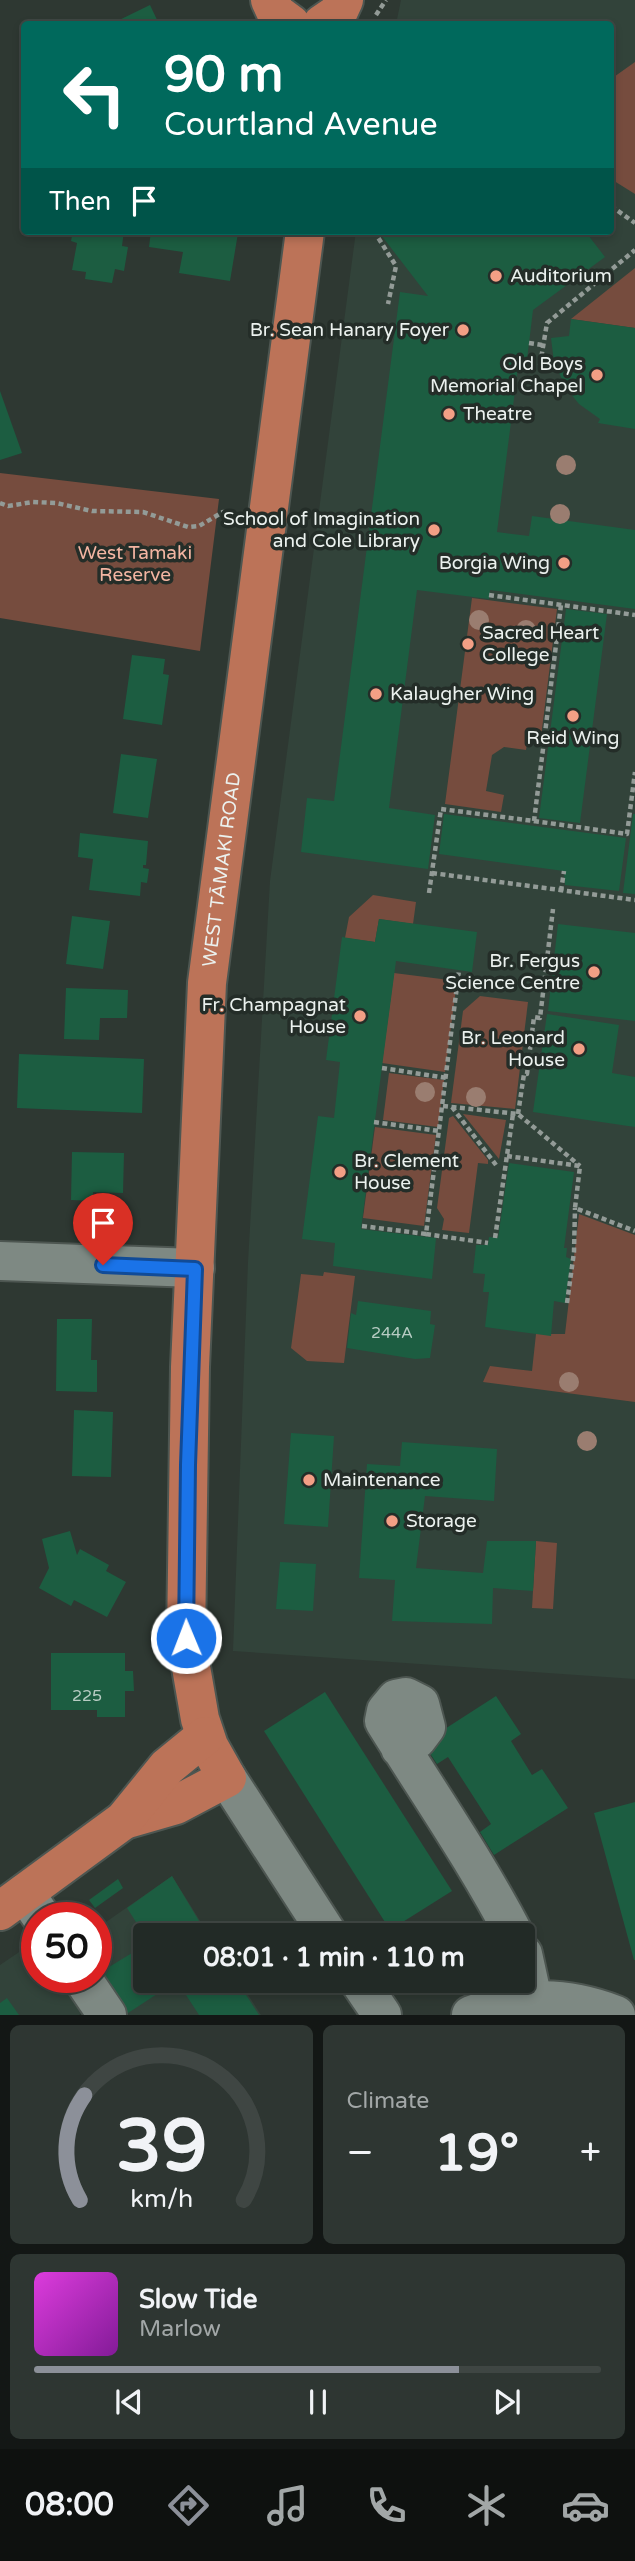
<!DOCTYPE html>
<html lang="en">
<head>
<meta charset="utf-8">
<style>
  body { margin:0; font-family:"Varela Round",sans-serif; background:#2e3632; color:#f1f3f6; height:100vh; display:flex; flex-direction:column; font-size:26px; white-space:nowrap }
  * { box-sizing:border-box; margin:0 }
  p { font-size:23px; color:#a2a7a7 }
  .icon { flex:none; width:38px; height:38px; fill:none; stroke:currentColor; stroke-width:2; stroke-linecap:round; stroke-linejoin:round }
  .map { position:relative; height:2015px; overflow:hidden }
  .side { display:flex; flex-direction:column; gap:10px; padding:10px; background:#131715; flex:1 }
  .side>* { flex:none }
  .banner { position:absolute; left:21px; top:21px; width:593px; height:214px; border-radius:7px; box-shadow:0 4px 10px #0003,0 0 0 2px #3f4643; background:#00695c; color:#fff; overflow:hidden }
  .speed { position:absolute; left:21px; top:1902px; display:flex; gap:14px; font-size:35px; font-weight:700; text-align:center }
  .speed>* { display:grid; place-content:center; width:91px; height:91px; border-radius:50%; background:#222a26; box-shadow:0 4px 10px #0003,0 0 0 2px #3f4643; line-height:1 }
  .speed .limit { border:10px solid #d22; background:#fff; color:#111 }
  .pin { position:absolute; display:grid; place-items:center; width:60px; height:60px; color:#fff; margin:-72px -30px; border-radius:50% 50% 50% 0; rotate:-45deg; box-shadow:0 0 7px #0007 }
  .pin .icon { rotate:45deg }
  .me { position:absolute; width:77px; margin:-38px; rotate:359deg; stroke-linejoin:round; filter:drop-shadow(0 0 5px #0008) }
  .turn { display:flex; align-items:center; gap:24px; height:147px; padding:0 28px; font-size:32px }
  .turn .icon { width:91px; height:91px; stroke-width:2.5 }
  .turn b { display:block; font-size:49px; line-height:60px }
  .then { display:flex; align-items:center; height:66px; padding:0 28px; background:#0003; gap:14px; font-size:26px }
  .big { font-size:52px; font-weight:700; line-height:1.1 }
  .side .widget { flex:1; display:flex; flex-direction:column; justify-content:center; gap:10px; min-width:0; padding:0 24px; border-radius:10px; background:#2e3632 }
  .side .dial { align-items:center; gap:0 }
  .dial svg { height:182px; overflow:visible; fill:none; stroke:#3f4643; stroke-width:7; stroke-linecap:round; text-anchor:middle }
  .dial text { fill:#f1f3f6; stroke:none }
  .song { display:flex; align-items:center; gap:21px }
  .cover { width:84px; height:84px; border-radius:10px; background:linear-gradient(135deg,hsl(300 70% 55%),hsl(290 70% 35%)) }
  .played { height:7px; border-radius:4px; background:linear-gradient(90deg,#8c9099 75%,#3f4643 75%) }
  .keys { display:flex; justify-content:space-around; direction:ltr }
  .heat { display:flex; justify-content:space-between; align-items:center; font-size:38px; direction:ltr }
  .side .tiles { flex:1; display:grid; gap:10px; grid-template-columns:1fr 1fr }
  .widget:last-child { grid-column:span 2 }
  .trip { position:absolute; left:133px; top:1923px; width:402px; height:70px; border-radius:7px; background:#222a26; box-shadow:0 4px 10px #0003,0 0 0 2px #3f4643; font-weight:700; line-height:70px; text-align:center }
  .tab-bar { display:flex; height:112px; justify-content:space-around; align-items:center; background:#0e110f; color:#a2a7a7 }
  .tab-bar .icon { width:49px; height:49px }
  .tab-bar .current { color:#8c9099 }
  .tab-bar b { font-size:32px; color:#f1f3f6 }
  .map>svg:first-child { display:block }
  .built { fill:#32433a }
  .green { fill:#764c3e }
  .building { fill:#1c5d41 }
  .lines { fill:none; stroke-linecap:round; stroke-linejoin:round }
  .minor-casing { stroke:#4d5651; stroke-width:42 }
  .major-casing { stroke:#4d5651; stroke-width:42 }
  .path { stroke:#939b97; stroke-width:4.5; stroke-dasharray:5 3.5; stroke-linecap:butt }
  .minor { stroke:#7e8983; stroke-width:38 }
  .major { stroke:#bc7358; stroke-width:38 }
  .tree { fill:#9a7d70 }
  .route-casing { stroke:#114b97; stroke-width:18 }
  .route { stroke:#1a73e8; stroke-width:12 }
  .poi-dot { fill:#f39f85; stroke:#242d28; stroke-width:2.5 }
  .labels { text-anchor:middle; dominant-baseline:central; stroke-width:7; stroke-linejoin:round; paint-order:stroke }
  .number-label { font-size:16px; fill:#b7ccc3 }
  .poi-label { font-size:19px; fill:#ebf1ee; stroke:#242d28; text-anchor:start }
  .park-label { font-size:19px; fill:#f3b5a2; stroke:#242d28 }
  .street-label { font-size:19px; fill:#ebf1ee; stroke:#242d28 }
</style>
</head>
<body>
<div class="map">
<svg width="635" height="2015" viewBox="0 0 635 2015">
  <rect width="100%" height="100%" fill="#2e3832"/>
  <g class="built">
    <path d="M401,0H635V1679L233,1651L248,1262L270,881L356,231H611V24H396Z"/>
    <path d="M172,1876L209,1935L145,1936V1981H239L261,2015H88L85,2011L79,2015H0V1965L37,1940V1978H96V1929Z"/>
  </g>
  <g class="green">
    <path d="M635,62V194L611,179V79Z"/>
    <path d="M635,268V328L571,319Z"/>
    <path d="M0,473L219,499L200,651L0,618Z"/>
    <path d="M472,598L557,609L541,737H528L526,750L504,747L492,755L486,791L504,795L501,812L445,804Z"/>
    <path d="M373,895L416,902L413,924L379,919L375,942L345,938L349,917Z"/>
    <path d="M394,973L457,981L445,1072L382,1063Z"/>
    <path d="M480,996L528,1002L515,1109L451,1103L463,1011Z"/>
    <path d="M389,1073L444,1080L438,1127L383,1120Z"/>
    <path d="M463,1114L506,1120L499,1159Z"/>
    <path d="M453,1116L488,1160V1164L478,1163L469,1233L442,1230L444,1219L437,1208L449,1118Z"/>
    <path d="M375,1127L436,1135L424,1226L363,1218Z"/>
    <path d="M579,1214L635,1235V1402L483,1382L490,1366L532,1371L536,1334H565Z"/>
    <path d="M324,1272L355,1276L344,1363L307,1361L291,1348L301,1274L323,1276Z"/>
    <path d="M536,1541L557,1543L553,1609L532,1608Z"/>
  </g>
  <g class="building">
    <path d="M150,5L159,24H111Z"/>
    <path d="M73,231H124L122,246L128,247L124,271L115,269L112,283L85,279L86,272L72,270L77,243L71,241Z"/>
    <path d="M151,231L238,233L230,281L179,273L183,252L149,247Z"/>
    <path d="M378,231H585L605,257L533,310L526,368L518,367L497,532L529,536L532,516L635,530V609L490,590L489,599L417,590L389,808L435,815L428,869L301,852L307,798L334,801L400,292L428,296Z"/>
    <path d="M571,319L635,328V429L598,423L600,419L579,404L566,388L554,362L551,338L569,336Z"/>
    <path d="M0,391L22,453L0,460Z"/>
    <path d="M566,609L607,614L580,823L539,818Z"/>
    <path d="M132,655L165,659L163,674L169,675L162,725L123,719Z"/>
    <path d="M121,754L157,759L148,818L113,813Z"/>
    <path d="M444,814L626,838L619,891L565,885L564,871L439,854Z"/>
    <path d="M633,814H635V894L623,893Z"/>
    <path d="M80,833L148,841L146,865H143V868L149,869L147,883L141,882L140,896L89,890L93,859L78,857Z"/>
    <path d="M72,916L110,921L103,969L66,964Z"/>
    <path d="M379,919L477,932L472,972L396,961L378,1097L361,1229L436,1238L432,1279L333,1266L335,1243L302,1239L318,1116L334,1118L340,1062L326,1060L342,937L375,942Z"/>
    <path d="M558,924L635,933V1021L548,1011Z"/>
    <path d="M66,988L128,990L127,1018H100L99,1040L64,1039Z"/>
    <path d="M547,1014L619,1025L612,1073L635,1077V1127L533,1112Z"/>
    <path d="M19,1054L144,1059L142,1113L17,1108Z"/>
    <path d="M72,1152L124,1153L123,1193L93,1192V1201L71,1200Z"/>
    <path d="M509,1163L574,1172L564,1248H567L566,1257L571,1259L565,1303L554,1301L551,1336L485,1327L489,1292H483L485,1274L473,1273L476,1245H488L489,1237L498,1238Z"/>
    <path d="M358,1301L431,1311L430,1324L435,1325L430,1358L415,1359L347,1348L351,1313L356,1315Z"/>
    <path d="M57,1319H92L91,1360H97V1392L56,1391Z"/>
    <path d="M74,1410L113,1412L111,1477L72,1476Z"/>
    <path d="M291,1433L334,1436L328,1527L284,1524Z"/>
    <path d="M402,1442L497,1449L494,1501L425,1496L416,1568L483,1573L487,1541H536L533,1591L493,1588L492,1624L392,1621L395,1580L359,1578L367,1464L400,1466Z"/>
    <path d="M70,1531L77,1555L80,1549L109,1565L106,1571L126,1582L107,1617L74,1600L71,1606L39,1588L49,1568L42,1539Z"/>
    <path d="M280,1562L316,1564L313,1611L276,1609Z"/>
    <path d="M51,1653H125V1671H133L134,1691H125V1717H97V1710H51Z"/>
    <path d="M325,1692L452,1891L390,1930L264,1731Z"/>
    <path d="M496,1696L521,1734L511,1741L532,1775L542,1769L568,1808L494,1855L480,1832L491,1824L448,1757L437,1764L423,1743Z"/>
    <path d="M635,1802V1960H634L594,1813Z"/>
    <path d="M172,1876L208,1936H145L127,1908Z"/>
    <path d="M118,1879L123,1888L95,1908L89,1900Z"/>
    <path d="M145,1945V1981H237L259,2015H199L177,1981L125,2015L96,1975Z"/>
    <path d="M7,1998L19,2015H0V2003Z"/>
  </g>
  <g class="lines">
    <g class="minor-casing">
      <g id="minor">
        <path d="M0,1261L195,1268"/>
        <path d="M400,1748L417,1739L426,1727L420,1704L406,1697L396,1699L386,1711L384,1721C428,1792 476,1861 515,1936"/>
        <path d="M227,1778L329,1936"/>
        <path d="M25,1893L42,1918"/>
        <path d="M523,1954L533,2000"/>
        <path d="M82,1978L107,2015"/>
        <path d="M359,1981L382,2015"/>
        <path d="M471,2015C522,1996 564,1995 616,2015"/>
      </g>
    </g>
    <g class="major-casing">
      <g id="major">
        <path d="M270,0L276,13L291,24"/>
        <path d="M322,24L338,13L344,0"/>
        <path id="s1" d="M124,1820L176,1805L227,1778L209,1746L200,1719L186,1638L190,1367L207,983L305,231"/>
        <path d="M0,1911L124,1820L167,1767L205,1736"/>
      </g>
    </g>
    <g class="path">
      <path d="M376,15L386,0"/>
      <path d="M611,206L635,223"/>
      <path d="M374,231L396,266L388,304"/>
      <path d="M529,343L542,345"/>
      <path d="M540,365L547,323L635,250"/>
      <path d="M0,503L8,506L33,502L56,503L92,511L143,512L188,527L199,526L223,512L236,513"/>
      <path d="M489,595L635,615"/>
      <path d="M534,821L627,834L635,772"/>
      <path d="M432,873L635,900"/>
      <path d="M561,891L564,871"/>
      <path d="M429,893L441,809L534,821L561,605"/>
      <path d="M382,1068L447,1078"/>
      <path d="M443,1106L518,1114L580,1166"/>
      <path d="M452,1107L496,1165"/>
      <path d="M518,1114L524,1074H527L534,1017L540,1018L553,909"/>
      <path d="M374,1122L439,1131"/>
      <path d="M507,1156L580,1166L575,1208L635,1231"/>
      <path d="M362,1226L426,1234L459,970"/>
      <path d="M426,1234L488,1243"/>
      <path d="M495,1238L513,1114"/>
      <path d="M567,1303L574,1252L575,1208"/>
    </g>
    <use href="#minor" class="minor"/>
    <use href="#major" class="major"/>
  </g>
  <g class="tree">
    <circle cx="566" cy="465" r="10"/>
    <circle cx="560" cy="514" r="10"/>
    <circle cx="479" cy="620" r="10"/>
    <circle cx="526" cy="630" r="10"/>
    <circle cx="425" cy="1092" r="10"/>
    <circle cx="476" cy="1097" r="10"/>
    <circle cx="569" cy="1382" r="10"/>
    <circle cx="587" cy="1441" r="10"/>
  </g>
  <g class="lines">
    <g class="route-casing">
      <path id="route" d="M103,1265L195,1269L188,1465L186,1638"/>
    </g>
    <use href="#route" class="route"/>
  </g>
  <g class="poi-dot">
    <circle cx="496" cy="276" r="7"/>
    <circle cx="463" cy="330" r="7"/>
    <circle cx="597" cy="375" r="7"/>
    <circle cx="449" cy="414" r="7"/>
    <circle cx="434" cy="530" r="7"/>
    <circle cx="564" cy="563" r="7"/>
    <circle cx="468" cy="644" r="7"/>
    <circle cx="376" cy="694" r="7"/>
    <circle cx="573" cy="716" r="7"/>
    <circle cx="594" cy="972" r="7"/>
    <circle cx="360" cy="1016" r="7"/>
    <circle cx="579" cy="1049" r="7"/>
    <circle cx="340" cy="1172" r="7"/>
    <circle cx="309" cy="1480" r="7"/>
    <circle cx="392" cy="1521" r="7"/>
  </g>
  <g class="labels">
    <g class="number-label">
      <text x="392" y="1333">244A</text>
      <text x="87" y="1696">225</text>
    </g>
    <g class="poi-label">
      <text x="510" y="276">Auditorium</text>
      <text x="449" y="330" text-anchor="end">Br. Sean Hanary Foyer</text>
      <text x="583" y="364" text-anchor="end">Old Boys<tspan x="583" dy="22">Memorial Chapel</tspan></text>
      <text x="463" y="414">Theatre</text>
      <text x="420" y="519" text-anchor="end">School of Imagination<tspan x="420" dy="22">and Cole Library</tspan></text>
      <text x="550" y="563" text-anchor="end">Borgia Wing</text>
      <text x="482" y="633">Sacred Heart<tspan x="482" dy="22">College</tspan></text>
      <text x="390" y="694">Kalaugher Wing</text>
      <text x="573" y="738" text-anchor="middle">Reid Wing</text>
      <text x="580" y="961" text-anchor="end">Br. Fergus<tspan x="580" dy="22">Science Centre</tspan></text>
      <text x="346" y="1005" text-anchor="end">Fr. Champagnat<tspan x="346" dy="22">House</tspan></text>
      <text x="565" y="1038" text-anchor="end">Br. Leonard<tspan x="565" dy="22">House</tspan></text>
      <text x="354" y="1161">Br. Clement<tspan x="354" dy="22">House</tspan></text>
      <text x="323" y="1480">Maintenance</text>
      <text x="406" y="1521">Storage</text>
    </g>
    <g class="park-label">
      <text x="135" y="553">West Tamaki<tspan x="135" dy="22">Reserve</tspan></text>
    </g>
    <g class="street-label">
      <text stroke="none"><textPath href="#s1" startOffset="1029">WEST TĀMAKI ROAD</textPath></text>
    </g>
  </g>
</svg>
<div class="speed"><div class="limit">50</div></div>
<div class="pin" style="left:103px;top:1265px;background:#d93025"><svg class="icon" aria-label="arrive" viewBox="0 0 24 24"><path d="M6 21V4h12l-3 4 3 4H6"/></svg></div>
<svg class="me" style="left:186px;top:1638px" viewBox="-20 -20 40 40"><circle r="17" fill="#1a73e8" stroke="#fff" stroke-width="3"/><path d="M0-11L8 9 0 5-8 9z" fill="#fff"/></svg>
<div class="trip">08:01 · 1 min · 110 m</div>
<div class="banner">
<div class="turn"><svg class="icon" aria-label="left" viewBox="0 0 24 24"><path d="M17 20v-9H6M10 6l-5 5 5 5"/></svg><div><b>90 m</b>Courtland Avenue</div></div>
<div class="then">Then<svg class="icon" aria-label="arrive" viewBox="0 0 24 24"><path d="M6 21V4h12l-3 4 3 4H6"/></svg></div>
</div>
</div>
<section class="side">
<div class="tiles">
<div class="widget dial"><svg viewBox="0 0 100 80">
<path d="M14 69A42 42 0 1 1 86 69"/>
<path d="M14 69A42 42 0 0 1 16 23" stroke="#8c9099"/>
<text x="50" y="56" font-size="32" font-weight="700">39</text>
<text x="50" y="72" font-size="11">km/h</text>
</svg></div>
<div class="widget"><p>Climate</p>
<div class="heat"><a>−</a><b class="big">19°</b><a>+</a></div>
</div>
<div class="widget">
<div class="song"><i class="cover"></i><div><b>Slow Tide</b><p>Marlow</p></div></div>
<div class="played"></div>
<div class="keys"><svg class="icon" aria-label="previous" viewBox="0 0 24 24"><path d="M18 5L8 12l10 7zM5 5v14"/></svg><svg class="icon" aria-label="pause" viewBox="0 0 24 24"><path d="M8 5v14M16 5v14"/></svg><svg class="icon" aria-label="next" viewBox="0 0 24 24"><path d="M6 5l10 7-10 7zM19 5v14"/></svg></div>
</div>
</div>
</section>
<nav class="tab-bar">
<b>08:00</b>
<svg class="icon current" aria-label="directions" viewBox="0 0 24 24"><path d="M12 3l9 9-9 9-9-9zM9 14v-3h6M13 9l2 2-2 2"/></svg>
<svg class="icon" aria-label="music" viewBox="0 0 24 24"><path d="M9 18V5l10-2v13"/><circle cx="6" cy="18" r="3"/><circle cx="16" cy="16" r="3"/></svg>
<svg class="icon" aria-label="phone" viewBox="0 0 24 24"><path d="M5 4h4l2 5-3 2q2 4 5 5l2-3 5 2v4C11 20 4 13 5 4z"/></svg>
<svg class="icon" aria-label="climate" viewBox="0 0 24 24"><path d="M12 3v18M4 7l16 10M4 17L20 7"/></svg>
<svg class="icon" aria-label="car" viewBox="0 0 24 24"><path d="M5 17H2v-5l4-1 3-4h7l3 4 3 1v5h-3M9 17h6M6 11h13"/><circle cx="7" cy="17" r="2"/><circle cx="17" cy="17" r="2"/></svg>
</nav>
</body>
</html>
